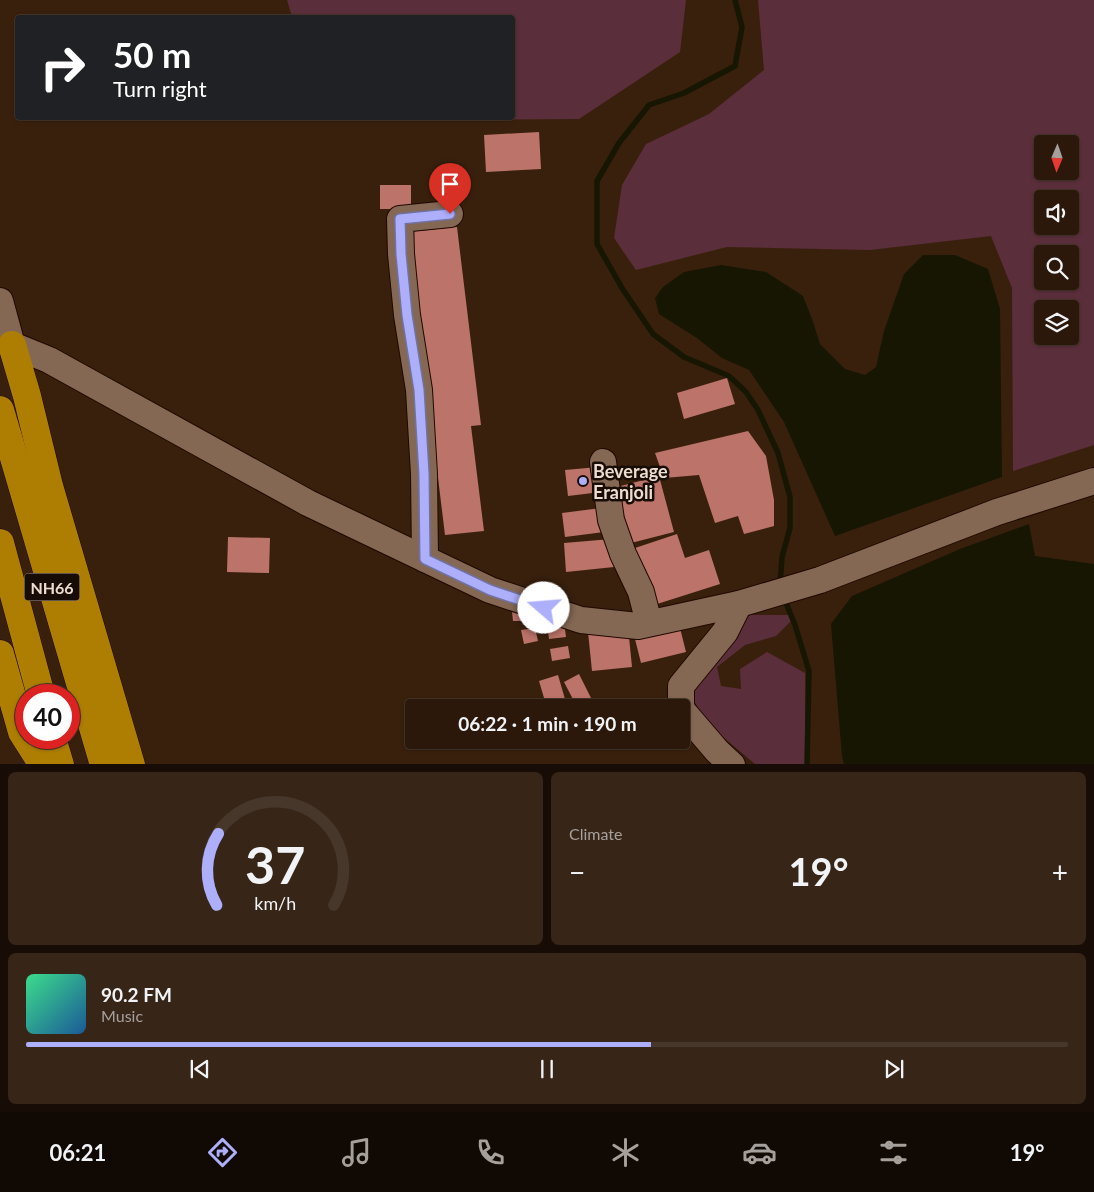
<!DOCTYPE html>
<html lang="en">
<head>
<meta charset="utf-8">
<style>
  body { margin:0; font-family:Lato,sans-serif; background:#372518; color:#f1f3f6; height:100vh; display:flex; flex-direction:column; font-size:19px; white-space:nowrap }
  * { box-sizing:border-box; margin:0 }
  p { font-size:16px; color:#a6a09c }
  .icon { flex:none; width:28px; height:28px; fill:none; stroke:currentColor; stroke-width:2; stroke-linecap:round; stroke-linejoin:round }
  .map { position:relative; height:764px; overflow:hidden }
  .panel { display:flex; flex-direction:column; gap:8px; padding:8px; background:#180d06; flex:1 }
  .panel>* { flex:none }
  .guide { position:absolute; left:15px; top:15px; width:500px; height:105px; border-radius:5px; box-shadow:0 1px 4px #0004,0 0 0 1px #47372b; background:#202124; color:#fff; overflow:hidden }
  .needle { width:32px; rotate:182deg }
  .controls { position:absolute; left:1034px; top:135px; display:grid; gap:10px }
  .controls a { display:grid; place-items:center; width:45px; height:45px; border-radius:5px; background:#2b180a; box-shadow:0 1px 4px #0004,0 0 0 1px #47372b; font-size:25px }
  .speed { position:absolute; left:15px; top:684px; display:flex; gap:10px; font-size:25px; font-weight:700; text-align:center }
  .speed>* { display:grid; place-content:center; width:65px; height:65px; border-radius:50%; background:#2b180a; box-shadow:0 1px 4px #0004,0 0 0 1px #47372b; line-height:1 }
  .speed .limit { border:8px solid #d22; background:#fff; color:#111 }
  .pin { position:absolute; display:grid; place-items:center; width:42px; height:42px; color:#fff; margin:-51px -21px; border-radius:50% 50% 50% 0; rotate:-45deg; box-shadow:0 0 5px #0007 }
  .pin .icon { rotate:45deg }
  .me { position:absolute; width:55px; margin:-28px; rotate:288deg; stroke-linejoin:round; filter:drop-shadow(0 0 4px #0008) }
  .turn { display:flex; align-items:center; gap:18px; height:105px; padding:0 15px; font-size:22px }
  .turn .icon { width:65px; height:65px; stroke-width:2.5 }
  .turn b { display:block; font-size:35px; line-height:42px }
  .big { font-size:38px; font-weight:700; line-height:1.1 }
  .panel .widget { flex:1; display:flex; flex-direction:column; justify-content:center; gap:8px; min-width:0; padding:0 18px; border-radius:8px; background:#372518 }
  .panel .dial { align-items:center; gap:0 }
  .dial svg { height:130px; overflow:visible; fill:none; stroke:#47372b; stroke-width:7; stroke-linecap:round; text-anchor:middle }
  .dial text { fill:#f1f3f6; stroke:none }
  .song { display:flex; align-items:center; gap:15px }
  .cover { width:60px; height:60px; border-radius:8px; background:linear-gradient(135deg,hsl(150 70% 55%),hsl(210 70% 35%)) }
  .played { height:5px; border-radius:2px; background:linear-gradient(90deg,#adaffb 60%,#47372b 60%) }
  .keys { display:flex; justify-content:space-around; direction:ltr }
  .heat { display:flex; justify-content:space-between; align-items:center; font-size:28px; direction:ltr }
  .panel .tiles { flex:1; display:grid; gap:8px; grid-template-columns:1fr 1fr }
  .widget:last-child { grid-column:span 2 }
  .trip { position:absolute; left:405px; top:699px; width:285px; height:50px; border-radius:5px; background:#2b180a; box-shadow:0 1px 4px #0004,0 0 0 1px #47372b; font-weight:700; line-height:50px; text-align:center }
  .menu { display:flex; height:80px; justify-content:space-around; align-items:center; background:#110a04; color:#a6a09c }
  .menu .icon { width:35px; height:35px }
  .menu .selected { color:#adaffb }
  .menu b { font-size:22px; color:#f1f3f6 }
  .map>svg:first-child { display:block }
  .green { fill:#5b2e3b; fill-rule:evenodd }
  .water { fill:#161602 }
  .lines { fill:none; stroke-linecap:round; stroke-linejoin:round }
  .stream { stroke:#161602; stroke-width:5.5 }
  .building { fill:#bc7369 }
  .minor-casing { stroke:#1f0800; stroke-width:28 }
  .highway-casing { stroke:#1f0800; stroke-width:29 }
  .minor { stroke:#856853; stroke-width:26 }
  .highway { stroke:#ad7e02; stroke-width:28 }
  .route-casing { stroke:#7072a3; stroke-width:12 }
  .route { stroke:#adaffb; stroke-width:9 }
  .poi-dot { fill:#adaffb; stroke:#180d06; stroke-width:2 }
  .labels { text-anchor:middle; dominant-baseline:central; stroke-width:5; stroke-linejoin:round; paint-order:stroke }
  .shield { fill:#180d06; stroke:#ad9e93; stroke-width:1 }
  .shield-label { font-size:16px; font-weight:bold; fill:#eddcd0 }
  .poi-label { font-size:18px; font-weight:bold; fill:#eddcd0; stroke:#180d06; text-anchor:start }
</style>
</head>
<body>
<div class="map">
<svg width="1094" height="765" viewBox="0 0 1094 765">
  <rect width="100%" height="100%" fill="#39200d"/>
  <g class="green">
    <path d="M287,0H686L680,52L579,119L406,120L403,118H512V18L292,17Z"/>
    <path d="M758,0H1094V445L1013,471L1012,288L991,236L870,250L727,247L636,270L614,238L622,185L646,144L709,114L764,70ZM1042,144H1070V171H1042ZM1042,199H1070V226H1042ZM1042,254H1070V281H1042ZM1042,309H1070V336H1042Z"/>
    <path d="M740,615H794L793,619L776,636L745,645L717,667L721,686L741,689L740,669L767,652L805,673V764H755L710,726L676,673Z"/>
  </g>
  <g class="water">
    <path d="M923,255H955L988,269L1000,309L1002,477L835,536L784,422L749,370L722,358L697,338L659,314L655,298L663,287L684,272L721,265L766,272L803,296L813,322L820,344L845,369L865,375L876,367L884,331L904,274Z"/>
    <path d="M1029,524L1035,556L1094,564V764H844L842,756L831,624L852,596L960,549Z"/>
  </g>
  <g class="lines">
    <g class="stream">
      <path d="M735,0L742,27L735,66L684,93L649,105L619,143L597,181V244L622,288L653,334L684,357L729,376L746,392L758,410L778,453L790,497V528L782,557L780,585"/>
      <path d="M784,598L795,625L809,671L807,765"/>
    </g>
  </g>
  <g class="building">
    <path d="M539,132L541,169L486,172L484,135Z"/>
    <rect x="380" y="185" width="31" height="24"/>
    <path d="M457,227L481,425L471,426L484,531L445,535L408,232Z"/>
    <path d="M727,378L735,404L684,419L677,393Z"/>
    <path d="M748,431L766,456L774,500V526L744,534L738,516L715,523L699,475L664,478L655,453Z"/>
    <path d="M598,467L601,492L568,496L565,470Z"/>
    <path d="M659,476L674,532L631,543L617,487Z"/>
    <path d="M601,508L604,532L565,537L562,513Z"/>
    <path d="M677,534L685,558L709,550L720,584L654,605L635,548Z"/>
    <path d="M228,537L270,538L269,573L227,572Z"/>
    <path d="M611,539L614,567L566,572L564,543Z"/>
    <path d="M512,611H526V621H513Z"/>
    <path d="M678,620L686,652L641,663L633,631Z"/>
    <path d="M564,622L566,637L549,639L547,624Z"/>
    <path d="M628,627L632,667L592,671L588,632Z"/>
    <path d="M535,628L538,641L524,644L521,630Z"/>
    <path d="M568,646L570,658L552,661L550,649Z"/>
    <path d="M579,674L591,698L576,705L564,682Z"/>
    <path d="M558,675L567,706L561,708H547L539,681Z"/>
  </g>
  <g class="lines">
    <g class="minor-casing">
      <g id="minor">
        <path d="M0,301L12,345"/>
        <path d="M0,340L49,360L308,503L490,590L581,620L638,626L739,604L820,580L997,512L1094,481"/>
        <path d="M603,462L611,520L623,554L641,592L649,623"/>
        <path d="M425,559L424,474L419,390L407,315L401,254L400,219L450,214"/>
        <path d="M732,765L717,751L681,709V686L725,632L739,604"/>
      </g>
    </g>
    <g class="highway-casing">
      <g id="highway">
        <path d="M12,345L27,396L49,486L131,765"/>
        <path d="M0,410L104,765"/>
        <path d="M0,543L41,695"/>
        <path d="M0,654L22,732L43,765"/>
        <path d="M52,738L60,765"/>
      </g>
    </g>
    <use href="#minor" class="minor"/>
    <use href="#highway" class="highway"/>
  </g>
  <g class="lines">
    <g class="route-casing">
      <path id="route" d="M450,214L400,219L401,254L407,315L419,390L424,474L425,559L490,590L544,608"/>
    </g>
    <use href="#route" class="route"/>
  </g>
  <circle class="poi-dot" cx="583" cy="481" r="5"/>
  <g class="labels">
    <rect class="shield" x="24.5" y="573.5" width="55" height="27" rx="4"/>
    <g class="shield-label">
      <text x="52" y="587">NH66</text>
    </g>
    <g class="poi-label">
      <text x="593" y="471">Beverage<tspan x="593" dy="21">Eranjoli</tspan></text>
    </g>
  </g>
</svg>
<div class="controls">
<a><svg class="needle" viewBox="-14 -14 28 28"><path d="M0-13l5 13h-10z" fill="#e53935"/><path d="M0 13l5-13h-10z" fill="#a6a09c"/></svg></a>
<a><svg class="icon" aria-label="sound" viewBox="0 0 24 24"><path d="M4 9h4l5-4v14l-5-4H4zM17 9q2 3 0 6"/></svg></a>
<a><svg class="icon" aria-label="search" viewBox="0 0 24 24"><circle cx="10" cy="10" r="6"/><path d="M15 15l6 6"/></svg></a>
<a><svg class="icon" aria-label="layers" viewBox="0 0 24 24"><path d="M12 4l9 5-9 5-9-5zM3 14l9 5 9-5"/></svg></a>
</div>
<div class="speed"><div class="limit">40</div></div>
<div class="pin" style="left:450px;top:214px;background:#d93025"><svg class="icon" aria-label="arrive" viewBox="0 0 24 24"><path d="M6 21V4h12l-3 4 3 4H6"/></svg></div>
<svg class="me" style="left:544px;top:608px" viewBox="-20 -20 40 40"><circle r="19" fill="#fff"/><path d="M0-13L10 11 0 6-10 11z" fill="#adaffb"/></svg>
<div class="trip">06:22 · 1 min · 190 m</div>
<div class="guide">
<div class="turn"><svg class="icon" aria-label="right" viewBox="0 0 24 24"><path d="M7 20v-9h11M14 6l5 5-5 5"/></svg><div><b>50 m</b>Turn right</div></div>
</div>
</div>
<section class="panel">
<div class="tiles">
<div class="widget dial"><svg viewBox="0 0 100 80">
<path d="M14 69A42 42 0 1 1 86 69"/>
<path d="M14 69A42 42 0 0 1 15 25" stroke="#adaffb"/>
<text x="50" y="56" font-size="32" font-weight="700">37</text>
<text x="50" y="72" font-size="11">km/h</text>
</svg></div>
<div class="widget"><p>Climate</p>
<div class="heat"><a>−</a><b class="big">19°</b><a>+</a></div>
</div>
<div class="widget">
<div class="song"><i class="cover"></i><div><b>90.2 FM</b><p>Music</p></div></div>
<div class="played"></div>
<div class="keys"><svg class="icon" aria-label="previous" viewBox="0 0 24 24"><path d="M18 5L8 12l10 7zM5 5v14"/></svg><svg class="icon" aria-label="pause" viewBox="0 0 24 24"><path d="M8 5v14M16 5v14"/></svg><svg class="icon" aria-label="next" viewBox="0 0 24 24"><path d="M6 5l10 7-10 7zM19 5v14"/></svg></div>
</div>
</div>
</section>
<nav class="menu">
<b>06:21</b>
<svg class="icon selected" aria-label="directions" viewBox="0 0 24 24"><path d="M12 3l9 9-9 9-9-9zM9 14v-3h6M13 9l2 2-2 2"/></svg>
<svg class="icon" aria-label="music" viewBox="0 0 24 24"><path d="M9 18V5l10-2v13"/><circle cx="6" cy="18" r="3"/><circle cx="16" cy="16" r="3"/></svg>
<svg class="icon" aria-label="phone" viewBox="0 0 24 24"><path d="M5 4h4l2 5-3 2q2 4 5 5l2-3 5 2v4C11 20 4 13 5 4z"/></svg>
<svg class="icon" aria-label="climate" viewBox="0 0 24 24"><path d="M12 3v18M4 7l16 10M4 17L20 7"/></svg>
<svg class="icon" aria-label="car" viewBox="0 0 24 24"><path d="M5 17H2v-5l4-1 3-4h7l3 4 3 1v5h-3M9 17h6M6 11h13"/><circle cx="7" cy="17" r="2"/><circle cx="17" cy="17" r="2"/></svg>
<svg class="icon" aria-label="filters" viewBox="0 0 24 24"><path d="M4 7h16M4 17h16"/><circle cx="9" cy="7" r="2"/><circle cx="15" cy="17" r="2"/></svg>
<b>19°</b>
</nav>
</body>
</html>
